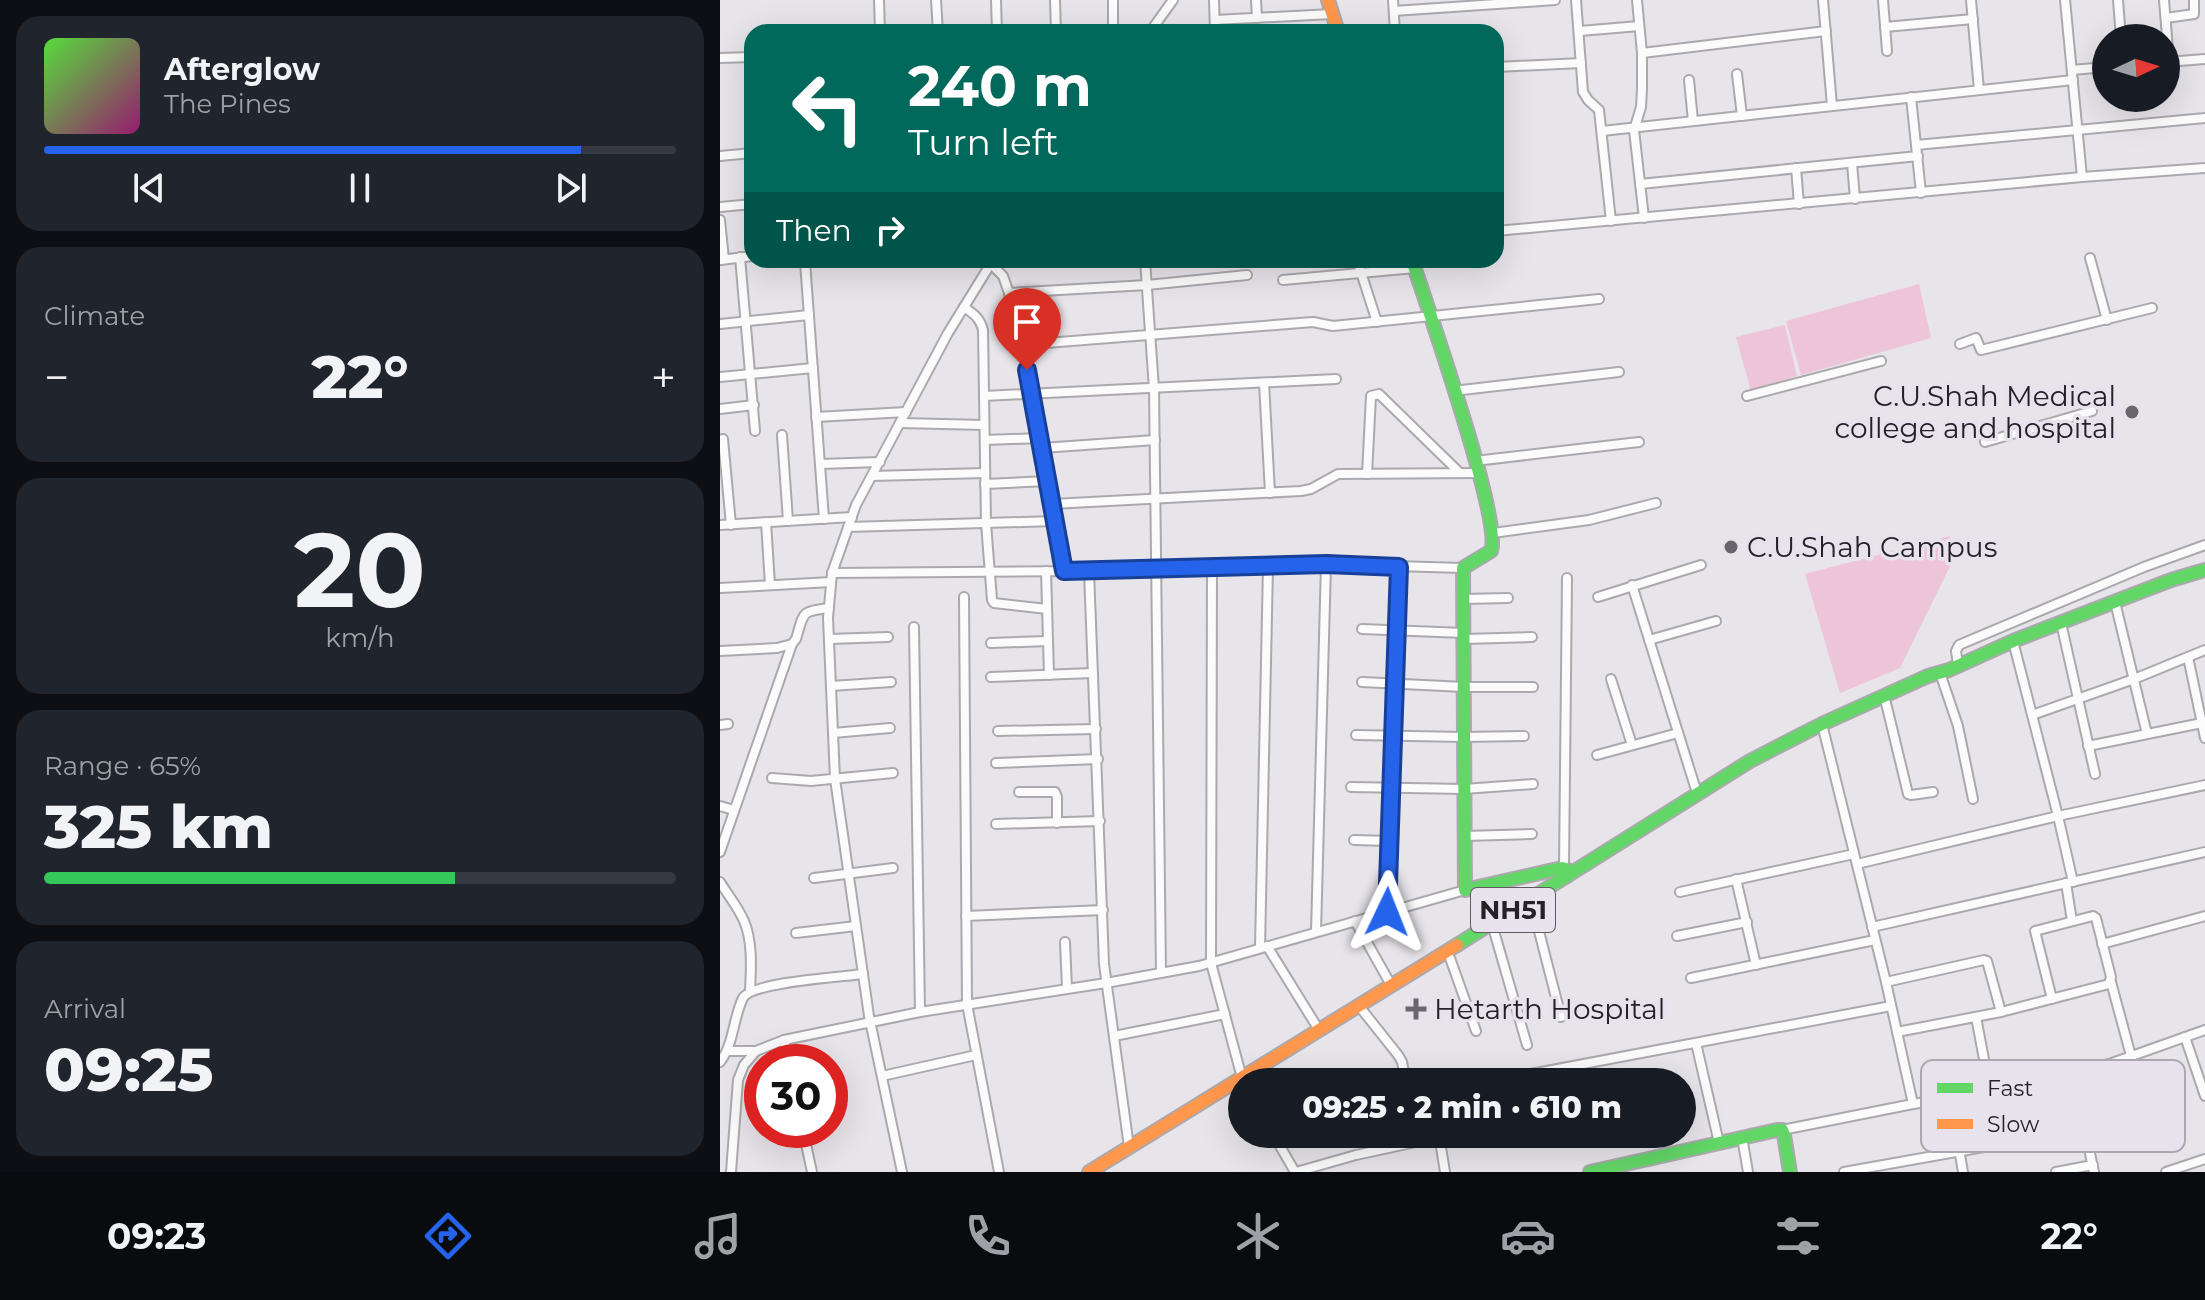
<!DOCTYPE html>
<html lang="en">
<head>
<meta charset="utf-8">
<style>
  body { margin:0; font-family:Montserrat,sans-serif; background:#20242c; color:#f1f3f6; height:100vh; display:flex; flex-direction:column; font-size:30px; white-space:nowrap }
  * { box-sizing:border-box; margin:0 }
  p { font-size:26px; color:#9ea1a6 }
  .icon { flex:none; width:44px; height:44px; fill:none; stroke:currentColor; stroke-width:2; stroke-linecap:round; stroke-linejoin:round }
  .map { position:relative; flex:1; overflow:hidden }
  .sheet { display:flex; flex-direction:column; gap:16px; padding:16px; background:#0d0f14; width:720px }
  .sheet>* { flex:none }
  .hud { position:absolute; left:24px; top:24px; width:760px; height:244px; border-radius:24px; box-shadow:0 8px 32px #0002; background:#00695c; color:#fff; overflow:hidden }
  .needle { width:52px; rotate:86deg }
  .controls { position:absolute; left:1372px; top:24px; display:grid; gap:16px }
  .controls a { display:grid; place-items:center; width:88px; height:88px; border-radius:50%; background:#171b24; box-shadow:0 8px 32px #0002; font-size:40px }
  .speed { position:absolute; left:24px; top:1044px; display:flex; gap:16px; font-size:40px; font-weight:700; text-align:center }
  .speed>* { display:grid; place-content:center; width:104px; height:104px; border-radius:50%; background:#171b24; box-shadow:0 8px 32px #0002; line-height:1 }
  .speed .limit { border:12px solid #d22; background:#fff; color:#111 }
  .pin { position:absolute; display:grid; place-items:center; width:68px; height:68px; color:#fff; margin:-82px -34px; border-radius:50% 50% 50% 0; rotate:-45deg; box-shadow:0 0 8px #0007 }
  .pin .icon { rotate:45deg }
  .me { position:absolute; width:88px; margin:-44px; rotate:2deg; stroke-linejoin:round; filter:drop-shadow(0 0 6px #0008) }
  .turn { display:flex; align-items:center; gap:28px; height:168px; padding:0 32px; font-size:36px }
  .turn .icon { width:104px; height:104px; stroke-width:2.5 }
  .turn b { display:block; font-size:56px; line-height:68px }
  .then { display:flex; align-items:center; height:76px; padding:0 32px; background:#0003; gap:16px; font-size:30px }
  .big { font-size:60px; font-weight:800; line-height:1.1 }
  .sheet .card { flex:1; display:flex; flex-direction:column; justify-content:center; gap:12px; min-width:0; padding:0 28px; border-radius:24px; background:#20242c }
  .sheet .dial { align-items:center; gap:0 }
  .dial b { font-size:104px; line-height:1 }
  .song { display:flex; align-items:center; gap:24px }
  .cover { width:96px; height:96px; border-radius:12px; background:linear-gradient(135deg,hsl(110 70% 55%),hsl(320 70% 35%)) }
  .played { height:8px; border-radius:4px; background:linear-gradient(90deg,#2563eb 85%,#363941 85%) }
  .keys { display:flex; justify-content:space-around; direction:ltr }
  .heat { display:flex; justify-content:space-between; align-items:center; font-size:44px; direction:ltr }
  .charge { height:12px; border-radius:6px; background:linear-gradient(90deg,#34c759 65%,#363941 0) }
  .trip { position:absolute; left:508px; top:1068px; width:468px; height:80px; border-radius:40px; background:#171b24; box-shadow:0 8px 32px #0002; font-weight:800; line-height:80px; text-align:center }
  .menu { display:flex; height:128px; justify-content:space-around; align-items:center; background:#090b0e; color:#9ea1a6 }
  .menu .icon { width:56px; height:56px }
  .menu .active { color:#2563eb }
  .menu b { font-size:36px; color:#f1f3f6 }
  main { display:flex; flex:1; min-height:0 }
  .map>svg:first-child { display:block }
  .green { fill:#eec4d8 }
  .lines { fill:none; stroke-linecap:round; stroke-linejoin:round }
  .street-casing { stroke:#aba9ad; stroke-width:12 }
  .fast-casing { stroke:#aba9ad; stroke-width:16 }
  .slow-casing { stroke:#aba9ad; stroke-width:16 }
  .street { stroke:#fbfbfc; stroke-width:8 }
  .fast { stroke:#63d668; stroke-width:12 }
  .slow { stroke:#ff974d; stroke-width:12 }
  .route-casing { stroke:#184099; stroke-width:20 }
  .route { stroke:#2563eb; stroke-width:14 }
  .poi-dot { fill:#68666b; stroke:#e7e2ec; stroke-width:3 }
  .labels { text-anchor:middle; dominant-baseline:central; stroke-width:7; stroke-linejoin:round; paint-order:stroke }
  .shield { fill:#e7e2ec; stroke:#5e5c61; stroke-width:2 }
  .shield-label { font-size:26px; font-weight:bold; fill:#242226 }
  .poi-label { font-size:28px; fill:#242226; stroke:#e7e2ec; text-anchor:start }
  .key { fill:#e7e2ec; stroke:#aca8b1; stroke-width:2 }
  .key-label { font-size:22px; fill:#242226 }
</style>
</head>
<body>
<main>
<section class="sheet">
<div class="card">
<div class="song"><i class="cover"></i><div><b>Afterglow</b><p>The Pines</p></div></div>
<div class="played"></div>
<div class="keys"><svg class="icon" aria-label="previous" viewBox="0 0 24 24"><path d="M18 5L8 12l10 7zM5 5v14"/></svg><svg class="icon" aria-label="pause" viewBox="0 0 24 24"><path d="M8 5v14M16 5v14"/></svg><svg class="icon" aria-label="next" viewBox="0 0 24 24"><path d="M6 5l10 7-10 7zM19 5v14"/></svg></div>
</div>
<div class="card"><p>Climate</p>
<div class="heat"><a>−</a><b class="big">22°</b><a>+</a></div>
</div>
<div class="card dial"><b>20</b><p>km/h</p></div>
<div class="card"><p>Range · 65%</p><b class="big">325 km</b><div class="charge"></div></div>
<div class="card"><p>Arrival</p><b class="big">09:25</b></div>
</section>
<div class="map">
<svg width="1485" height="1172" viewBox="0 0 1485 1172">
  <rect width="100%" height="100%" fill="#e7e4ea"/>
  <g class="green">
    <path d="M1199,284L1211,338L1081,375L1066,321Z"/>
    <path d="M1065,325L1077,376L1031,391L1016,337Z"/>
    <path d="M1230,536L1232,562L1180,668L1120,693L1085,574Z"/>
  </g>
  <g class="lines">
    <g class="street-casing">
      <g id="street">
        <path d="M159,0L160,32"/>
        <path d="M216,0L218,32"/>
        <path d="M276,0L277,32"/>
        <path d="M335,0L336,32"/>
        <path d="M393,0V32"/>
        <path d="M494,0L495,32"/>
        <path d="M536,0L537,18"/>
        <path d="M673,0L675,32"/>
        <path d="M856,0L863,92L868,100L879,110L891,221"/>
        <path d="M917,0L922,53V89L921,107L914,130L924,218"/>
        <path d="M1103,0L1112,106"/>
        <path d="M1163,0L1167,51"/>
        <path d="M1251,0L1259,90"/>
        <path d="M1345,0L1362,177"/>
        <path d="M1398,0L1401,38"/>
        <path d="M1444,0L1449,62"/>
        <path d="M674,11L835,0"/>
        <path d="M1446,18L1474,14V0"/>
        <path d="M495,20L612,14"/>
        <path d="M1165,27L1253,19"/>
        <path d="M860,31L919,26"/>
        <path d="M430,32L453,0"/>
        <path d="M922,53L1106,31"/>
        <path d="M0,58L32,57"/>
        <path d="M1447,62L1485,59"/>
        <path d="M776,67L861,63"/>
        <path d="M1352,70L1386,67"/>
        <path d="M1017,74L1022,116"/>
        <path d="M969,80L973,121"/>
        <path d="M1191,97L1201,193"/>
        <path d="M882,131L1353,80"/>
        <path d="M1196,145L1485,118"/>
        <path d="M0,156L32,153"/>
        <path d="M1132,163L1135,199"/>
        <path d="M1076,168L1079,204"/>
        <path d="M920,184L1198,156"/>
        <path d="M0,207L32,204"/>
        <path d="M0,220L4,259"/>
        <path d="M776,231L1362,177L1485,168"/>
        <path d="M20,257L35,431"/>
        <path d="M1370,258L1387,320"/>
        <path d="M1,260L32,256"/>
        <path d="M425,260L434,389L441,973"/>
        <path d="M637,260L657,322"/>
        <path d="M85,262L104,519"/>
        <path d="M271,264L283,276L289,293L313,395L344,571"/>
        <path d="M563,280L695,268"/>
        <path d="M289,293L427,285L527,275"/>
        <path d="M244,307C254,314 260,318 263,330L266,523L272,600L274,603L327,609"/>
        <path d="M0,324L89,315"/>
        <path d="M1240,344L1256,338L1261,350L1432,308"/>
        <path d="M301,345L593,322L613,326L879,299"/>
        <path d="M0,377L93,368"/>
        <path d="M544,383L550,493"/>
        <path d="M733,391L899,372"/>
        <path d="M264,396L616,379"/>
        <path d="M1027,396L1161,361"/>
        <path d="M0,409L34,405"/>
        <path d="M96,417L186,412"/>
        <path d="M180,423L264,425"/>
        <path d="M62,435L68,521"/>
        <path d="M3,439L11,525"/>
        <path d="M265,440L321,438"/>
        <path d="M1265,442L1372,411"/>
        <path d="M322,448L435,440"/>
        <path d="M755,461L919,442"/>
        <path d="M100,464L160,462"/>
        <path d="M647,474L651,396L659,394L740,473"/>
        <path d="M152,476L265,473"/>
        <path d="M265,484L328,481"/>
        <path d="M332,504L581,491L591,489L618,474L759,473"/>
        <path d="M46,522L50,585"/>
        <path d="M0,525L132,517"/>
        <path d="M128,527L335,521"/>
        <path d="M773,533L869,520L936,503"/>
        <path d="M492,568L491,963L522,1078"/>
        <path d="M326,571L329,675"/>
        <path d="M112,573L369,571"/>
        <path d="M912,585L977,793"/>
        <path d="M0,588L111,582"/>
        <path d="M244,597L247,1004L279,1172"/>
        <path d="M878,597L981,565"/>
        <path d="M743,599L788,598"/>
        <path d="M1395,602L1427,734"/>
        <path d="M1341,623L1375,774"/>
        <path d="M194,627L200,1012"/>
        <path d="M642,629L744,633"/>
        <path d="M109,639L168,637"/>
        <path d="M744,639L812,637"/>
        <path d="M929,640L996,621"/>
        <path d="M1293,641L1338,816L1353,882"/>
        <path d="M271,643L328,641"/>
        <path d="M0,651L57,648L72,644L76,639C84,613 80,611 109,608"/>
        <path d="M1468,657L1485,738"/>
        <path d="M1238,665L1236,651L1239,645L1424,567L1485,545"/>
        <path d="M1221,676L1238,726L1253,799"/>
        <path d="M271,677L373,673"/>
        <path d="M891,679L912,745"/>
        <path d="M642,682L744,687H813"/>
        <path d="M111,686L171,682"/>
        <path d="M1166,703L1188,794L1191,795L1213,792"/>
        <path d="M1312,715L1414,679L1485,650"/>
        <path d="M0,725L8,724"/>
        <path d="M278,731L376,729"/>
        <path d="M113,733L170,728"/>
        <path d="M636,735L744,737L804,736"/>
        <path d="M1368,746L1482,723"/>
        <path d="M877,755L958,733"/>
        <path d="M276,763L378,759"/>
        <path d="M52,778L91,781L173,773"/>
        <path d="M631,787L744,789L813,784"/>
        <path d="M299,792H335L337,797V823"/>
        <path d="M0,806L14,810"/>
        <path d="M276,824L380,821"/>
        <path d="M745,836L812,834"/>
        <path d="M634,840L669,841"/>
        <path d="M0,852L72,644"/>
        <path d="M1137,864L1338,816L1485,785"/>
        <path d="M844,868L847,578"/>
        <path d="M94,878L173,868"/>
        <path d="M1016,879L1036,965"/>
        <path d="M0,882C8,895 18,907 24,921C33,942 31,969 30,991"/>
        <path d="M1346,883L1352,921"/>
        <path d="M960,892L1134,854"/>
        <path d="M813,908L841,1017"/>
        <path d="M667,912L679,567"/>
        <path d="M246,916L383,910"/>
        <path d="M635,921L671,985"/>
        <path d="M1152,927L1485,852"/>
        <path d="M774,931L807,1045"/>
        <path d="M596,932L606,564"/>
        <path d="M76,933L136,926"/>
        <path d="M957,936L1027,922"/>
        <path d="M345,942L347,988"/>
        <path d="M1382,944L1485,916"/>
        <path d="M547,946L599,1030"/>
        <path d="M540,948L548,566"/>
        <path d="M730,958L756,1031"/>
        <path d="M971,978L1155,940"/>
        <path d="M1166,982L1264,960L1267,961L1281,1012"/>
        <path d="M1391,982L1411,1056"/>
        <path d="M639,1006L678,1055L682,1062L686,1082"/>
        <path d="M1256,1017L1270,1091"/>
        <path d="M1177,1032L1281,1012L1389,984L1391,977L1376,918L1373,916L1315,931L1332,999"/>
        <path d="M394,1036L505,1014"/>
        <path d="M1465,1037L1485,1096"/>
        <path d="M64,1040L69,1062"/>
        <path d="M976,1043L999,1143"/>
        <path d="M7,1051H36"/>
        <path d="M0,1062C14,1044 13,1018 23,998C32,982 122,977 143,974"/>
        <path d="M1353,1074L1374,1172"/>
        <path d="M162,1076L256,1055"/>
        <path d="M768,1082L1171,1006"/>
        <path d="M1230,1098L1243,1172"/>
        <path d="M1193,1104L1318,1083L1392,1063L1485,1030"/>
        <path d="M83,1130L92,1172"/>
        <path d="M1062,1130L1193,1104L1166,982L1102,724"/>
        <path d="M553,1134L575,1172"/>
        <path d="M719,1135L725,1172"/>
        <path d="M1366,1135L1453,1105"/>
        <path d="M1022,1137L1028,1172"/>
        <path d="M409,1147L384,964L369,571L606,564L743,568"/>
        <path d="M11,1172L18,1080L24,1065L36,1051L64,1040L200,1012L386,983L479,966L745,890"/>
        <path d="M182,1172L149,1016L115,779L108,618L112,573L136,505L228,333L273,260"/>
        <path d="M576,1172L636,1155L719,1137"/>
        <path d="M1124,1172L1365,1129"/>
        <path d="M1336,1172L1373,1165"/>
        <path d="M1446,1172L1485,1159"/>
      </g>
    </g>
    <g class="fast-casing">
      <g id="fast">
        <path d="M692,260C706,303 783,522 771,551L743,568L745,890L842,868L846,869L847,876"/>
        <path d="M737,945L1030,761L1102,724L1208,676L1229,670L1293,641L1451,580L1485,570"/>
        <path d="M870,1172L1057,1130H1062L1064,1135L1070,1172"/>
      </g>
    </g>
    <g class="slow-casing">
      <g id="slow">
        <path d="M608,0L618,32"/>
        <path d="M369,1172L737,945"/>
      </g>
    </g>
    <use href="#street" class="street"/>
    <use href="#fast" class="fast"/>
    <use href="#slow" class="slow"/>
  </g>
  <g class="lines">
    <g class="route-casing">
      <path id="route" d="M307,370L344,571L606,564L679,567L667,912"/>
    </g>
    <use href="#route" class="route"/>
  </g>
  <g class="poi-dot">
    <circle cx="1412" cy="412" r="8"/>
    <circle cx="1011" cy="547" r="8"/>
    <path d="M692 997h8v8h8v8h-8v8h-8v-8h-8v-8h8z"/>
  </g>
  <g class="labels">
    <rect class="shield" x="751" y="888" width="84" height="44" rx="6"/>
    <g class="shield-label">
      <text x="793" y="910">NH51</text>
    </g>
    <g class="poi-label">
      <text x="1396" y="396" text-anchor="end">C.U.Shah Medical<tspan x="1396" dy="32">college and hospital</tspan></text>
      <text x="1027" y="547">C.U.Shah Campus</text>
      <text x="714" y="1009">Hetarth Hospital</text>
    </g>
  </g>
  <rect x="1201" y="1060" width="264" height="92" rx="12" class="key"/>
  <rect x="1217" y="1083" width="36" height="10" fill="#63d668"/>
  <rect x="1217" y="1119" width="36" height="10" fill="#ff974d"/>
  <g class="key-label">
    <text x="1267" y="1096">Fast</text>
    <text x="1267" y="1132">Slow</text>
  </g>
</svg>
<div class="controls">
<a><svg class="needle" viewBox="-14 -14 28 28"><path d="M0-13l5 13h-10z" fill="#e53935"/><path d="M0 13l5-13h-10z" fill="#9ea1a6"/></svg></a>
</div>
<div class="speed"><div class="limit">30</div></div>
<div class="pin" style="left:307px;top:370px;background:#d93025"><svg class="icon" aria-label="arrive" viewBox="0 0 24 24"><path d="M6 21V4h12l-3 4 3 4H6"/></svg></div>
<svg class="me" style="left:667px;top:912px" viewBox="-20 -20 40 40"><path d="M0-17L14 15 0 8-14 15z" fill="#2563eb" stroke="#fff" stroke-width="4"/></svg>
<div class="trip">09:25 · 2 min · 610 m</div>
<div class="hud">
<div class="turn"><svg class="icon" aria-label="left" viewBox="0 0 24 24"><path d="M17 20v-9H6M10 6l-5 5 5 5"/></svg><div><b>240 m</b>Turn left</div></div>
<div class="then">Then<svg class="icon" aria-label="right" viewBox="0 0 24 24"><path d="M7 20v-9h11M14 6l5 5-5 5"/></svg></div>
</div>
</div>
</main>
<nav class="menu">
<b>09:23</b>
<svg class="icon active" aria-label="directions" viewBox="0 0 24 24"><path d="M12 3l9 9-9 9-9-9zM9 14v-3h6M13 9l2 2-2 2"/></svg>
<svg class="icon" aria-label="music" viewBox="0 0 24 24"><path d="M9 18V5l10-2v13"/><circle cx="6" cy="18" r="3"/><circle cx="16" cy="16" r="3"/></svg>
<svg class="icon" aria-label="phone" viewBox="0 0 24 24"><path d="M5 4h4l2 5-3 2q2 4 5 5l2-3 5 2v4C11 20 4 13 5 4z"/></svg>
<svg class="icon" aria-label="climate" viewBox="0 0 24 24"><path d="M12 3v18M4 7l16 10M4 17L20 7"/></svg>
<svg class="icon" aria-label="car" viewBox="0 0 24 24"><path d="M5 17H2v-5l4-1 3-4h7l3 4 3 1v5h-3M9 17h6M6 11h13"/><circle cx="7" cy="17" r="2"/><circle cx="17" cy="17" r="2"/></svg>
<svg class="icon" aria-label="filters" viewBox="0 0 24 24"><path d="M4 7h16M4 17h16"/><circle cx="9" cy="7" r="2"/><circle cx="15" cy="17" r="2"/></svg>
<b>22°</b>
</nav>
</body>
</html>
